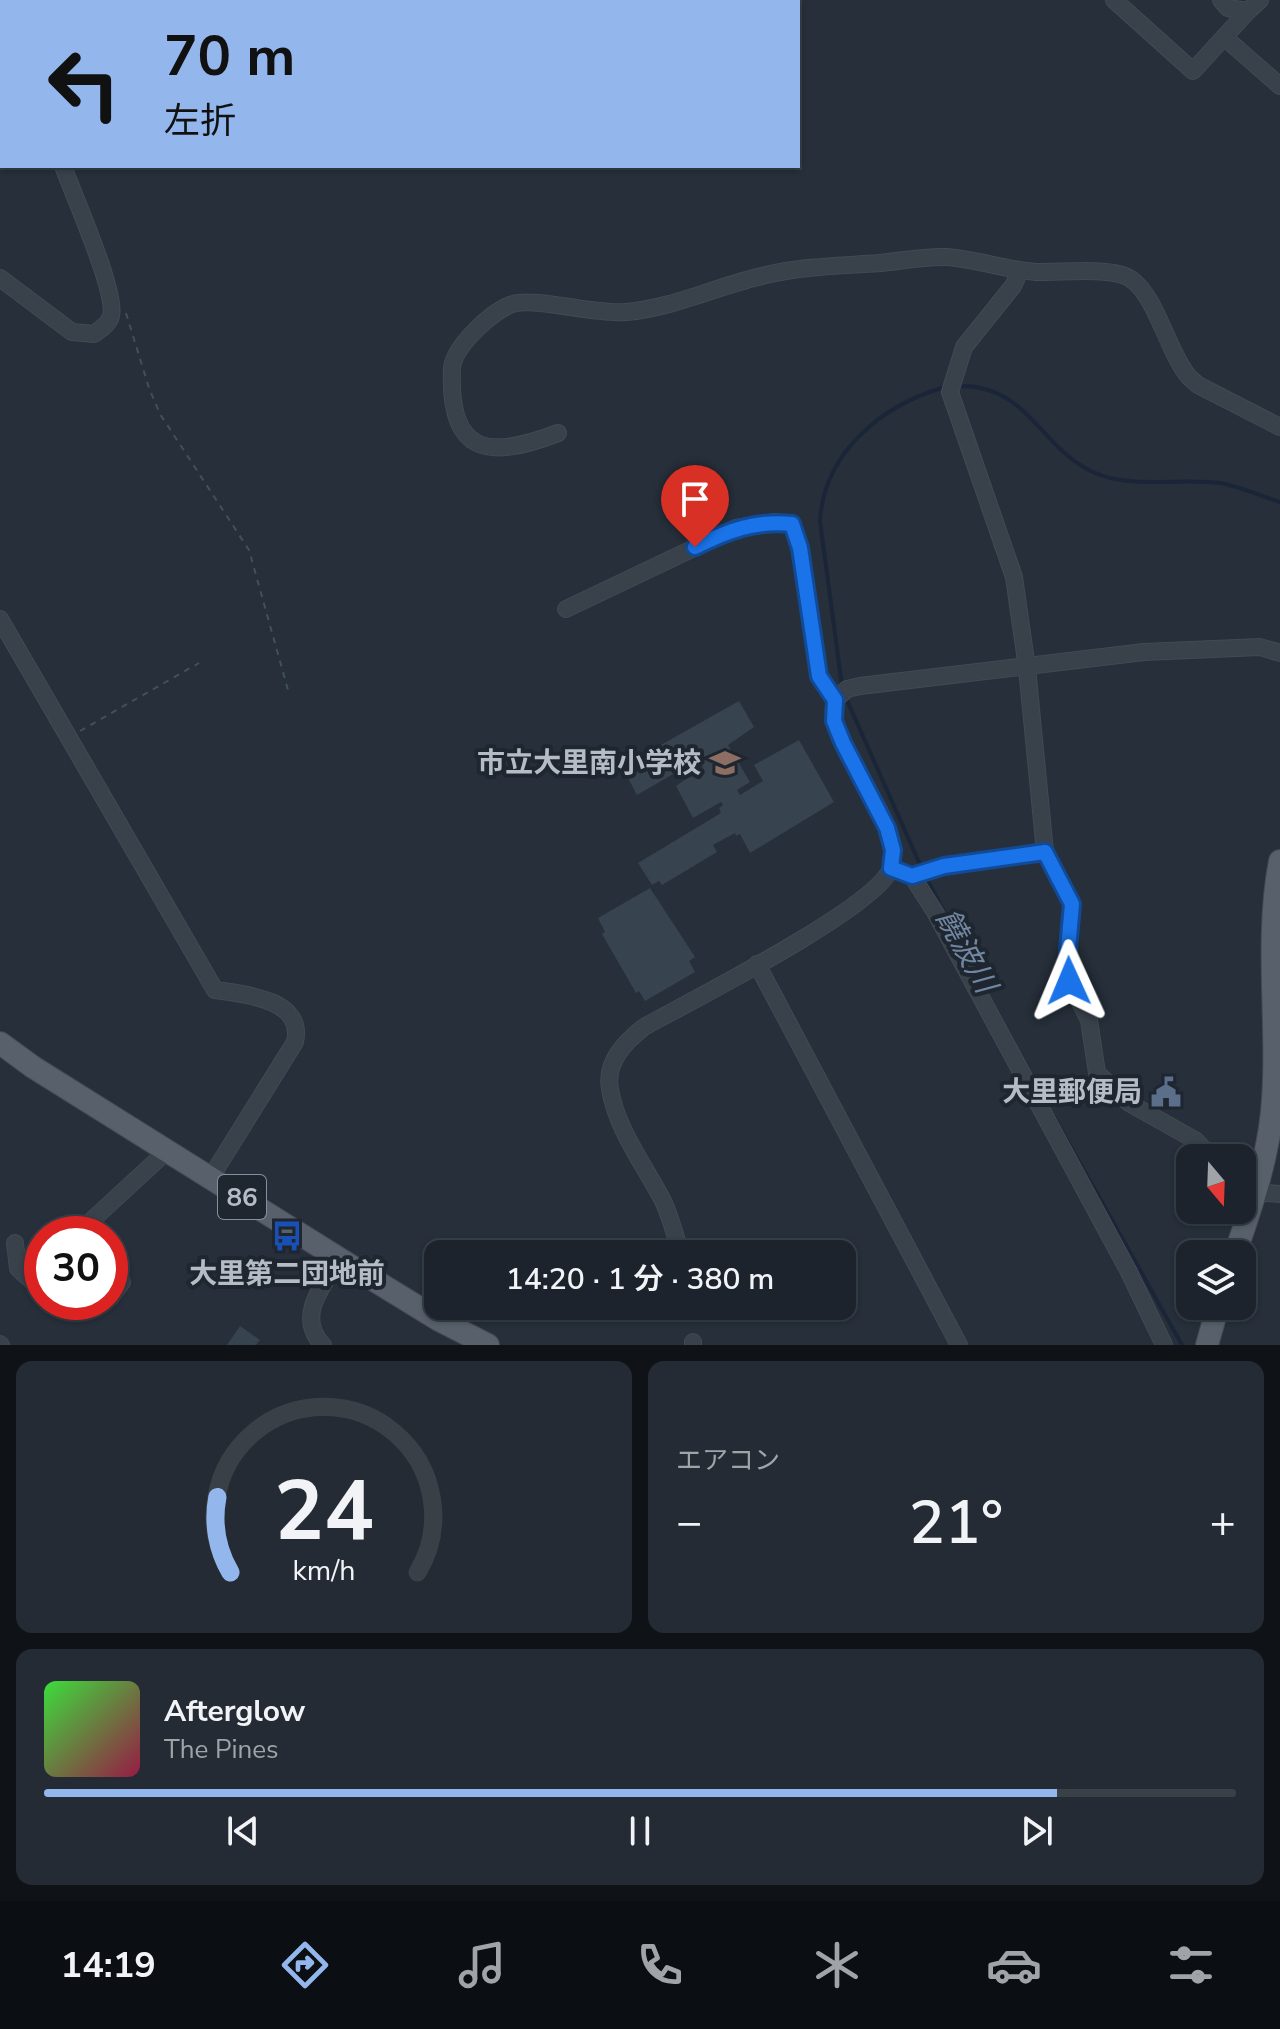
<!DOCTYPE html>
<html lang="ja">
<head>
<meta charset="utf-8">
<style>
  body { margin:0; font-family:"Nunito Sans","Noto Sans JP",sans-serif; background:#252b34; color:#f1f3f6; height:100vh; display:flex; flex-direction:column; font-size:30px; white-space:nowrap }
  * { box-sizing:border-box; margin:0 }
  p { font-size:26px; color:#a0a4a9 }
  .icon { flex:none; width:44px; height:44px; fill:none; stroke:currentColor; stroke-width:2; stroke-linecap:round; stroke-linejoin:round }
  .map { position:relative; height:1345px; overflow:hidden }
  .panel { display:flex; flex-direction:column; gap:16px; padding:16px; background:#0f1318; flex:1 }
  .panel>* { flex:none }
  .banner { position:absolute; left:0px; top:0px; width:800px; height:168px; box-shadow:0 2px 6px #0004,0 0 0 2px #3a4048; background:#93b7ed; color:#111; overflow:hidden }
  .needle { width:52px; rotate:161deg }
  .fabs { position:absolute; left:1176px; top:1144px; display:grid; gap:16px }
  .fabs a { display:grid; place-items:center; width:80px; height:80px; border-radius:16px; background:#1c232c; box-shadow:0 2px 6px #0004,0 0 0 2px #3a4048; font-size:40px }
  .speed { position:absolute; left:24px; top:1216px; display:flex; gap:16px; font-size:40px; font-weight:700; text-align:center }
  .speed>* { display:grid; place-content:center; width:104px; height:104px; border-radius:50%; background:#1c232c; box-shadow:0 2px 6px #0004,0 0 0 2px #3a4048; line-height:1 }
  .speed .limit { border:12px solid #d22; background:#fff; color:#111 }
  .pin { position:absolute; display:grid; place-items:center; width:68px; height:68px; color:#fff; margin:-82px -34px; border-radius:50% 50% 50% 0; rotate:-45deg; box-shadow:0 0 8px #0007 }
  .pin .icon { rotate:45deg }
  .me { position:absolute; width:88px; margin:-44px; rotate:359deg; stroke-linejoin:round; filter:drop-shadow(0 0 6px #0008) }
  .turn { display:flex; align-items:center; gap:28px; height:168px; padding:0 32px; font-size:36px }
  .turn .icon { width:104px; height:104px; stroke-width:2.5 }
  .turn b { display:block; font-size:56px; line-height:68px }
  .big { font-size:60px; font-weight:600; line-height:1.1 }
  .panel .tile { flex:1; display:flex; flex-direction:column; justify-content:center; gap:12px; min-width:0; padding:0 28px; border-radius:16px; background:#252b34 }
  .panel .dial { align-items:center; gap:0 }
  .dial svg { height:208px; overflow:visible; fill:none; stroke:#3a4048; stroke-width:7; stroke-linecap:round; text-anchor:middle }
  .dial text { fill:#f1f3f6; stroke:none }
  .song { display:flex; align-items:center; gap:24px }
  .cover { width:96px; height:96px; border-radius:12px; background:linear-gradient(135deg,hsl(120 70% 55%),hsl(340 70% 35%)) }
  .played { height:8px; border-radius:4px; background:linear-gradient(90deg,#93b7ed 85%,#3a4048 85%) }
  .keys { display:flex; justify-content:space-around; direction:ltr }
  .heat { display:flex; justify-content:space-between; align-items:center; font-size:44px; direction:ltr }
  .panel .tiles { flex:1; display:grid; gap:16px; grid-template-columns:1fr 1fr }
  .tile:last-child { grid-column:span 2 }
  .trip { position:absolute; left:424px; top:1240px; width:432px; height:80px; border-radius:16px; background:#1c232c; box-shadow:0 2px 6px #0004,0 0 0 2px #3a4048; font-weight:600; line-height:80px; text-align:center }
  .menu { display:flex; height:128px; justify-content:space-around; align-items:center; background:#0b0e12; color:#a0a4a9 }
  .menu .icon { width:56px; height:56px }
  .menu .selected { color:#93b7ed }
  .menu b { font-size:36px; color:#f1f3f6 }
  .map>svg:first-child { display:block }
  .lines { fill:none; stroke-linecap:round; stroke-linejoin:round }
  .stream { stroke:#1a2637; stroke-width:4 }
  .building { fill:#384350 }
  .minor-casing { stroke:#424a54; stroke-width:18 }
  .major-casing { stroke:#424a54; stroke-width:24 }
  .path { stroke:#405254; stroke-width:2; stroke-dasharray:6 6; stroke-linecap:butt }
  .minor { stroke:#39414b; stroke-width:16 }
  .major { stroke:#57606b; stroke-width:22 }
  .route-casing { stroke:#114b97; stroke-width:20 }
  .route { stroke:#1a73e8; stroke-width:14 }
  .labels { text-anchor:middle; dominant-baseline:central; stroke-width:8; stroke-linejoin:round; paint-order:stroke }
  .shield { fill:#1e2630; stroke:#888f99; stroke-width:2 }
  .shield-label { font-size:26px; font-weight:bold; fill:#b5bcc6 }
  .poi-label { font-size:28px; font-weight:bold; fill:#b5bcc6; stroke:#1e2630; text-anchor:end }
  .water-label { font-size:30px; font-style:italic; fill:#7286a2; stroke:#1e2630 }
</style>
</head>
<body>
<div class="map">
<svg width="1280" height="1345" viewBox="0 0 1280 1345">
  <rect width="100%" height="100%" fill="#262f3a"/>
  <g class="lines">
    <g class="stream">
      <path d="M958,386C1028,384 1039,447 1093,472C1132,490 1180,477 1221,483C1241,487 1261,496 1280,502"/>
      <path d="M842,686L820,521C824,452 882,405 945,387"/>
      <path d="M846,698L922,869"/>
      <path d="M926,877L951,926"/>
      <path d="M1054,1117L1182,1345"/>
    </g>
  </g>
  <g class="building">
    <path d="M739,701L754,727L728,745L750,782L737,790L740,795L763,781L754,765L799,740L834,802L750,853L740,834L736,836L735,833L713,845L717,852L662,885L659,881L652,885L638,863L721,813L719,808L723,805L721,802L693,818L676,786L703,767L699,759L637,795L625,772L630,768L627,764Z"/>
    <path d="M650,888L695,957L689,961L695,972L645,1001L639,991L636,993L602,934L605,932L598,918Z"/>
    <path d="M240,1326L260,1340L256,1345H227Z"/>
  </g>
  <g class="lines">
    <g class="minor-casing">
      <g id="minor">
        <path d="M0,0L2,5"/>
        <path d="M1114,0L1193,71L1248,11"/>
        <path d="M1221,0L1228,8L1248,11L1260,0"/>
        <path d="M1224,37L1280,86"/>
        <path d="M1020,271L1013,286L964,347L950,392L1014,577L1027,668L1045,852L1072,904L1068,949L1069,981L1089,1020L1097,1073L1129,1103L1195,1140L1212,1158"/>
        <path d="M0,278L72,332L94,334C101,329 109,324 111,316C117,292 73,194 63,166"/>
        <path d="M558,433C488,460 448,455 452,368C454,346 493,310 513,304C536,297 594,315 626,312C674,308 719,285 766,275C803,266 842,266 880,263C901,261 925,256 946,257C976,259 1006,270 1036,272C1059,273 1113,266 1131,279C1157,297 1168,353 1189,377L1198,385L1280,427"/>
        <path d="M566,609L736,528L775,522L792,524L800,548L819,676L835,700"/>
        <path d="M0,619L215,990C244,994 305,999 295,1042L211,1177"/>
        <path d="M891,868L912,876L935,912L1129,1272L1164,1345"/>
        <path d="M912,876L944,866L1045,852"/>
        <path d="M757,964L959,1345"/>
        <path d="M1242,1183L1266,1193L1280,1194"/>
        <path d="M77,1234L168,1150"/>
        <path d="M15,1243L18,1268L42,1290"/>
        <path d="M679,1247C674,1232 670,1215 663,1201C645,1166 616,1128 610,1089C605,1062 625,1042 644,1027C689,1002 873,909 890,870C901,845 880,812 868,790C855,765 827,729 835,700L847,689L860,686L1144,652L1260,647L1280,653"/>
        <path d="M25,1275L42,1262"/>
        <path d="M110,1298L122,1282"/>
        <path d="M55,1302L64,1310L74,1302"/>
        <path d="M0,1344L1,1345"/>
        <path d="M323,1345C295,1317 323,1285 340,1259"/>
        <path d="M693,1345V1342"/>
      </g>
    </g>
    <g class="major-casing">
      <g id="major">
        <path d="M0,1043L33,1067L351,1266L439,1320L488,1345"/>
        <path d="M1235,1254C1251,1208 1267,1161 1272,1112C1280,1029 1264,944 1280,861"/>
        <path d="M1207,1345L1218,1306"/>
      </g>
    </g>
    <g class="path">
      <path d="M126,313L149,388L160,414L249,550L288,690"/>
      <path d="M80,731L199,663"/>
    </g>
    <use href="#minor" class="minor"/>
    <use href="#major" class="major"/>
  </g>
  <g class="lines">
    <g class="route-casing">
      <path id="route" d="M695,547C727,531 756,520 792,524L800,548L819,676L835,700L834,721L843,743L887,828L893,850L891,868L912,876L944,866L1045,852L1072,904L1068,949L1069,981"/>
    </g>
    <use href="#route" class="route"/>
  </g>
  <defs>
    <g id="school-bare" transform="scale(2.4)"><path d="M0-5L7-2L0 1L-7-2ZM-4 1L0 2.5L4 1V4Q0 6-4 4Z" fill="#8d6e63" stroke="#1e2630" stroke-width="2.5" paint-order="stroke"/></g>
    <g id="civic-bare" transform="scale(2.4)"><path d="M-.6-6.5H3V-4.5H.6V-3L4-1V1h2V6H-6V1h2V-1L-.6-3ZM-1.2 2.5V6h2.4V2.5Z" fill="#5c6f8a" stroke="#1e2630" stroke-width="2.5" paint-order="stroke"/></g>
    <g id="bus-bare" transform="scale(2.4)"><path d="M-5-6H5V4H4V6H2V4H-2V6H-4V4H-5ZM-3.5-4V0h7V-4ZM-3.5 1.2v1.5H-2V1.2ZM2 1.2v1.5H3.5V1.2Z" fill="#1a4fb4" stroke="#1e2630" stroke-width="2.5" paint-order="stroke"/></g>
  </defs>
  <g fill-rule="evenodd">
    <use href="#school-bare" x="725" y="763"/>
    <use href="#civic-bare" x="1166" y="1092"/>
    <use href="#bus-bare" x="287" y="1236"/>
  </g>
  <g class="labels">
    <rect class="shield" x="218" y="1175" width="48" height="44" rx="6"/>
    <g class="shield-label">
      <text x="242" y="1197">86</text>
    </g>
    <g class="poi-label">
      <text x="701" y="763">市立大里南小学校</text>
      <text x="1142" y="1092">大里郵便局</text>
      <text x="287" y="1274" text-anchor="middle">大里第二団地前</text>
    </g>
    <g class="water-label">
      <text transform="translate(966 951) rotate(61)">饒波川</text>
    </g>
  </g>
</svg>
<div class="fabs">
<a><svg class="needle" viewBox="-14 -14 28 28"><path d="M0-13l5 13h-10z" fill="#e53935"/><path d="M0 13l5-13h-10z" fill="#a0a4a9"/></svg></a>
<a><svg class="icon" aria-label="layers" viewBox="0 0 24 24"><path d="M12 4l9 5-9 5-9-5zM3 14l9 5 9-5"/></svg></a>
</div>
<div class="speed"><div class="limit">30</div></div>
<div class="pin" style="left:695px;top:547px;background:#d93025"><svg class="icon" aria-label="arrive" viewBox="0 0 24 24"><path d="M6 21V4h12l-3 4 3 4H6"/></svg></div>
<svg class="me" style="left:1069px;top:981px" viewBox="-20 -20 40 40"><path d="M0-17L14 15 0 8-14 15z" fill="#1a73e8" stroke="#fff" stroke-width="4"/></svg>
<div class="trip">14:20 · 1 分 · 380 m</div>
<div class="banner">
<div class="turn"><svg class="icon" aria-label="left" viewBox="0 0 24 24"><path d="M17 20v-9H6M10 6l-5 5 5 5"/></svg><div><b>70 m</b>左折</div></div>
</div>
</div>
<section class="panel">
<div class="tiles">
<div class="tile dial"><svg viewBox="0 0 100 80">
<path d="M14 69A42 42 0 1 1 86 69"/>
<path d="M14 69A42 42 0 0 1 9 40" stroke="#93b7ed"/>
<text x="50" y="56" font-size="32" font-weight="700">24</text>
<text x="50" y="72" font-size="11">km/h</text>
</svg></div>
<div class="tile"><p>エアコン</p>
<div class="heat"><a>−</a><b class="big">21°</b><a>+</a></div>
</div>
<div class="tile">
<div class="song"><i class="cover"></i><div><b>Afterglow</b><p>The Pines</p></div></div>
<div class="played"></div>
<div class="keys"><svg class="icon" aria-label="previous" viewBox="0 0 24 24"><path d="M18 5L8 12l10 7zM5 5v14"/></svg><svg class="icon" aria-label="pause" viewBox="0 0 24 24"><path d="M8 5v14M16 5v14"/></svg><svg class="icon" aria-label="next" viewBox="0 0 24 24"><path d="M6 5l10 7-10 7zM19 5v14"/></svg></div>
</div>
</div>
</section>
<nav class="menu">
<b>14:19</b>
<svg class="icon selected" aria-label="directions" viewBox="0 0 24 24"><path d="M12 3l9 9-9 9-9-9zM9 14v-3h6M13 9l2 2-2 2"/></svg>
<svg class="icon" aria-label="music" viewBox="0 0 24 24"><path d="M9 18V5l10-2v13"/><circle cx="6" cy="18" r="3"/><circle cx="16" cy="16" r="3"/></svg>
<svg class="icon" aria-label="phone" viewBox="0 0 24 24"><path d="M5 4h4l2 5-3 2q2 4 5 5l2-3 5 2v4C11 20 4 13 5 4z"/></svg>
<svg class="icon" aria-label="climate" viewBox="0 0 24 24"><path d="M12 3v18M4 7l16 10M4 17L20 7"/></svg>
<svg class="icon" aria-label="car" viewBox="0 0 24 24"><path d="M5 17H2v-5l4-1 3-4h7l3 4 3 1v5h-3M9 17h6M6 11h13"/><circle cx="7" cy="17" r="2"/><circle cx="17" cy="17" r="2"/></svg>
<svg class="icon" aria-label="filters" viewBox="0 0 24 24"><path d="M4 7h16M4 17h16"/><circle cx="9" cy="7" r="2"/><circle cx="15" cy="17" r="2"/></svg>
</nav>
</body>
</html>
